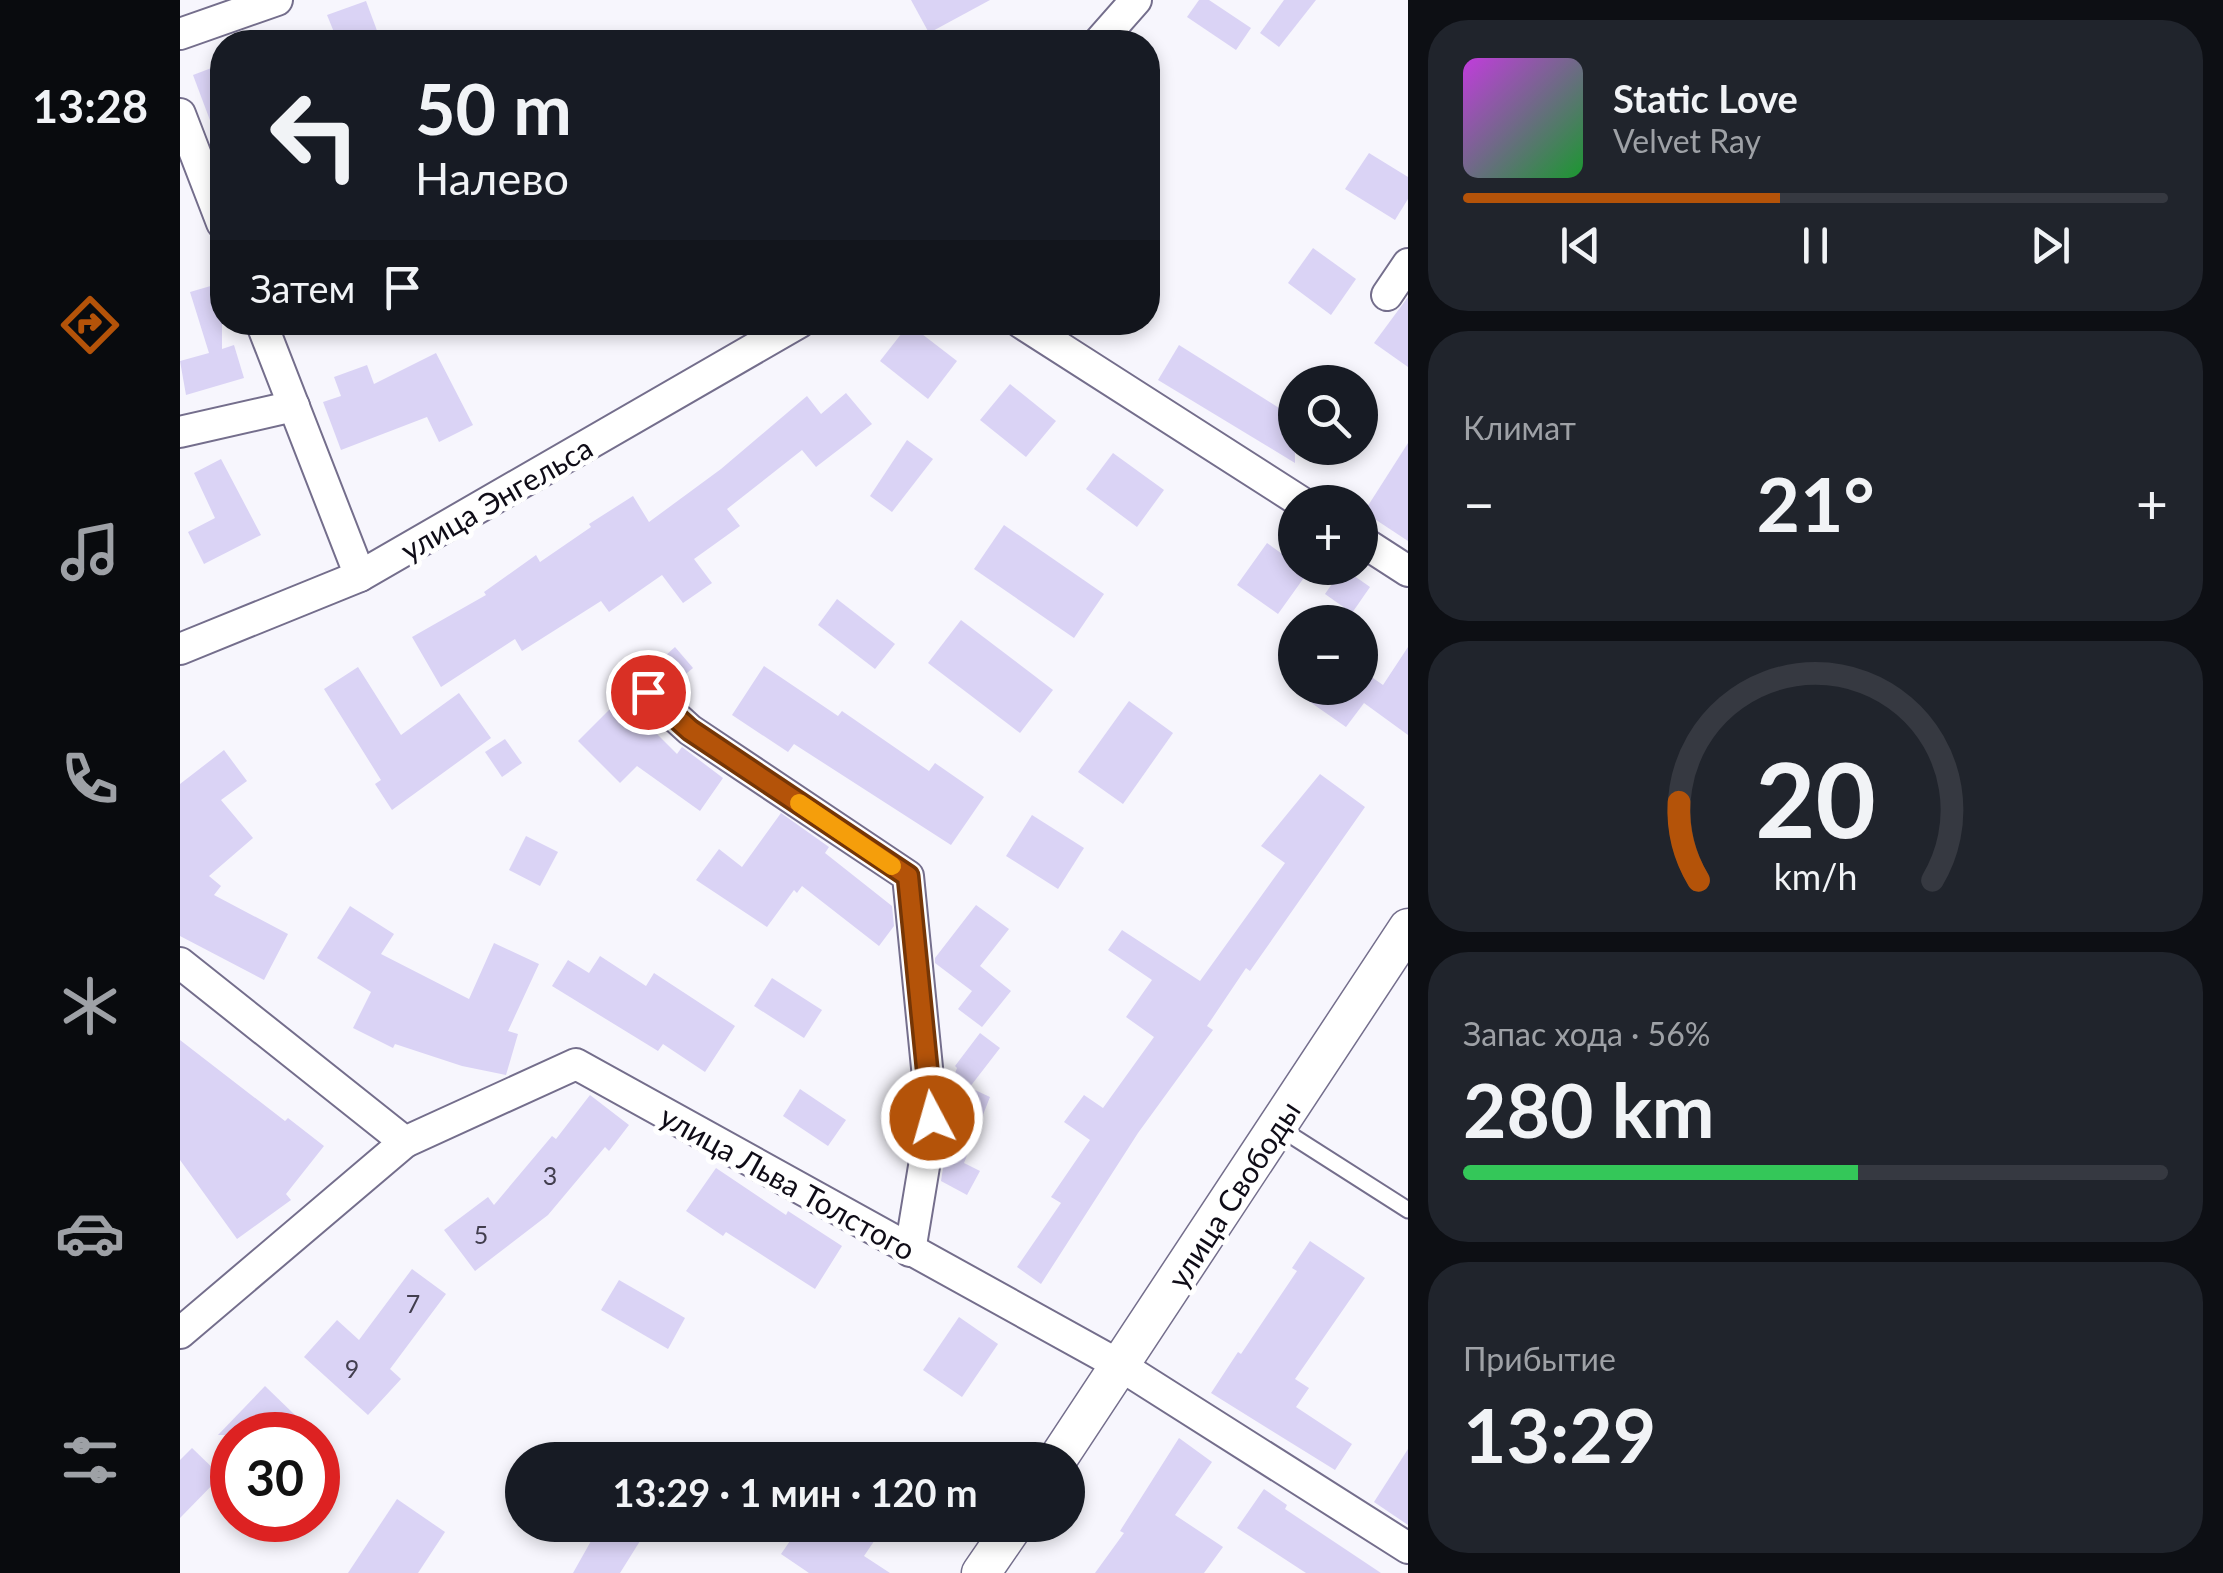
<!DOCTYPE html>
<html lang="ru">
<head>
<meta charset="utf-8">
<style>
  body { margin:0; font-family:Lato,sans-serif; background:#20242c; color:#f1f3f6; height:100vh; display:flex; flex-direction:column; font-size:38px; white-space:nowrap }
  * { box-sizing:border-box; margin:0 }
  p { font-size:32px; color:#9ea1a6 }
  .icon { flex:none; width:55px; height:55px; fill:none; stroke:currentColor; stroke-width:2; stroke-linecap:round; stroke-linejoin:round }
  .map { position:relative; flex:1; overflow:hidden }
  .side { display:flex; flex-direction:column; gap:20px; padding:20px; background:#0d0f14; width:815px }
  .side>* { flex:none }
  .banner { position:absolute; left:30px; top:30px; width:950px; height:305px; border-radius:40px; box-shadow:0 5px 15px #0003; background:#171b24; color:#f1f3f6; overflow:hidden }
  .buttons { position:absolute; left:1098px; top:365px; display:grid; gap:20px }
  .buttons a { display:grid; place-items:center; width:100px; height:100px; border-radius:50%; background:#171b24; box-shadow:0 5px 15px #0003; font-size:50px }
  .speed { position:absolute; left:30px; top:1412px; display:flex; gap:20px; font-size:50px; font-weight:700; text-align:center }
  .speed>* { display:grid; place-content:center; width:130px; height:130px; border-radius:50%; background:#171b24; box-shadow:0 5px 15px #0003; line-height:1 }
  .speed .limit { border:15px solid #d22; background:#fff; color:#111 }
  .pin { position:absolute; display:grid; place-items:center; width:85px; height:85px; color:#fff; margin:-42px; border:5px solid #fff; border-radius:50%; box-shadow:0 2px 10px #0007 }
  .me { position:absolute; width:110px; margin:-55px; rotate:354deg; stroke-linejoin:round; filter:drop-shadow(0 0 8px #0008) }
  .turn { display:flex; align-items:center; gap:35px; height:210px; padding:0 40px; font-size:45px }
  .turn .icon { width:130px; height:130px; stroke-width:2.5 }
  .turn b { display:block; font-size:70px; line-height:85px }
  .then { display:flex; align-items:center; height:95px; padding:0 40px; background:#0003; gap:20px; font-size:38px }
  .big { font-size:75px; font-weight:700; line-height:1.1 }
  .side .tile { flex:1; display:flex; flex-direction:column; justify-content:center; gap:15px; min-width:0; padding:0 35px; border-radius:40px; background:#20242c }
  .side .dial { align-items:center; gap:0 }
  .dial svg { height:260px; overflow:visible; fill:none; stroke:#363941; stroke-width:7; stroke-linecap:round; text-anchor:middle }
  .dial text { fill:#f1f3f6; stroke:none }
  .song { display:flex; align-items:center; gap:30px }
  .cover { width:120px; height:120px; border-radius:15px; background:linear-gradient(135deg,hsl(290 70% 55%),hsl(130 70% 35%)) }
  .played { height:10px; border-radius:5px; background:linear-gradient(90deg,#b45309 45%,#363941 45%) }
  .keys { display:flex; justify-content:space-around; direction:ltr }
  .heat { display:flex; justify-content:space-between; align-items:center; font-size:55px; direction:ltr }
  .charge { height:15px; border-radius:8px; background:linear-gradient(90deg,#34c759 56%,#363941 0) }
  .trip { position:absolute; left:325px; top:1442px; width:580px; height:100px; border-radius:50px; background:#171b24; box-shadow:0 5px 15px #0003; font-weight:700; line-height:100px; text-align:center }
  main { display:flex; flex:1; min-height:0 }
  .dock { display:flex; flex-direction:column; width:180px; justify-content:space-around; align-items:center; background:#090b0e; color:#9ea1a6 }
  .dock .icon { width:70px; height:70px }
  .dock .on { color:#b45309 }
  .dock b { font-size:45px; color:#f1f3f6 }
  .map>svg:first-child { display:block }
  .building { fill:#dad3f5 }
  .lines { fill:none; stroke-linecap:round; stroke-linejoin:round }
  .service-casing { stroke:#746e8c; stroke-width:19 }
  .minor-casing { stroke:#746e8c; stroke-width:34 }
  .tertiary-casing { stroke:#746e8c; stroke-width:41 }
  .service { stroke:#fff; stroke-width:15 }
  .minor { stroke:#fff; stroke-width:30 }
  .tertiary { stroke:#fff; stroke-width:38 }
  .route-casing { stroke:#753606; stroke-width:25 }
  .route { stroke:#b45309; stroke-width:18 }
  .slow { stroke:#f59e0b; stroke-width:18 }
  .labels { text-anchor:middle; dominant-baseline:central; stroke-width:10; stroke-linejoin:round; paint-order:stroke }
  .number-label { font-size:25px; fill:#423e4e }
  .street-label { font-size:30px; fill:#0f0c17; stroke:#fff }
</style>
</head>
<body>
<main>
<nav class="dock">
<b>13:28</b>
<svg class="icon on" aria-label="directions" viewBox="0 0 24 24"><path d="M12 3l9 9-9 9-9-9zM9 14v-3h6M13 9l2 2-2 2"/></svg>
<svg class="icon" aria-label="music" viewBox="0 0 24 24"><path d="M9 18V5l10-2v13"/><circle cx="6" cy="18" r="3"/><circle cx="16" cy="16" r="3"/></svg>
<svg class="icon" aria-label="phone" viewBox="0 0 24 24"><path d="M5 4h4l2 5-3 2q2 4 5 5l2-3 5 2v4C11 20 4 13 5 4z"/></svg>
<svg class="icon" aria-label="climate" viewBox="0 0 24 24"><path d="M12 3v18M4 7l16 10M4 17L20 7"/></svg>
<svg class="icon" aria-label="car" viewBox="0 0 24 24"><path d="M5 17H2v-5l4-1 3-4h7l3 4 3 1v5h-3M9 17h6M6 11h13"/><circle cx="7" cy="17" r="2"/><circle cx="17" cy="17" r="2"/></svg>
<svg class="icon" aria-label="filters" viewBox="0 0 24 24"><path d="M4 7h16M4 17h16"/><circle cx="9" cy="7" r="2"/><circle cx="15" cy="17" r="2"/></svg>
</nav>
<div class="map">
<svg width="1228" height="1573" viewBox="0 0 1228 1573">
  <rect width="100%" height="100%" fill="#f7f6fd"/>
  <g class="building">
    <path d="M731,0H810L749,33Z"/>
    <path d="M1019,0H1029L1071,28L1056,50L1007,17Z"/>
    <path d="M1104,0H1136L1099,47L1080,33Z"/>
    <path d="M186,1L199,36L180,42H158L147,15Z"/>
    <path d="M42,64V147H40L13,75Z"/>
    <path d="M1189,153L1228,177V199L1215,220L1165,189Z"/>
    <path d="M1133,248L1176,279L1151,315L1108,283Z"/>
    <path d="M34,285L42,311V349L54,345L64,378L6,395L0,361L29,353L10,292Z"/>
    <path d="M1228,297V367L1194,343Z"/>
    <path d="M729,324L777,361L748,399L700,361Z"/>
    <path d="M999,345L1115,418V463L978,380Z"/>
    <path d="M256,353L293,425L259,442L247,417L161,450L143,402L161,396L154,377L187,365L194,384Z"/>
    <path d="M830,384L876,421L846,457L800,420Z"/>
    <path d="M666,393L692,424L636,467L622,450L547,509L560,526L514,559L532,583L503,603L482,575L429,612L421,601L342,651L335,639L261,687L232,637L306,595L304,592L356,555L360,562L411,527L409,524L453,496L469,522L541,469L627,396L641,414Z"/>
    <path d="M727,440L753,459L712,512L690,496Z"/>
    <path d="M1228,443V541L1184,512Z"/>
    <path d="M933,453L984,490L957,527L906,489Z"/>
    <path d="M41,459L81,535L24,564L8,532L35,518L14,473Z"/>
    <path d="M824,525L924,594L894,638L794,569Z"/>
    <path d="M1087,543L1115,563V568L1128,572L1098,614L1057,585Z"/>
    <path d="M1163,568L1190,587L1172,613L1145,594Z"/>
    <path d="M657,599L715,644L695,669L638,625Z"/>
    <path d="M781,620L873,690L840,733L748,663Z"/>
    <path d="M495,647L513,668L490,687L473,674H465Z"/>
    <path d="M1228,647V735L1184,703L1166,727L1110,688H1180V669L1203,685Z"/>
    <path d="M584,666L658,716L662,711L749,771L755,763L804,797L771,845L614,744L608,752L552,715Z"/>
    <path d="M178,667L221,735L279,693L311,738L212,810L195,784L201,780L144,689Z"/>
    <path d="M450,689L451,699L461,711L457,714L497,754L502,747L543,778L520,811L457,766L440,783L398,741Z"/>
    <path d="M949,701L993,733L943,804L898,772Z"/>
    <path d="M325,739L342,763L322,777L305,752Z"/>
    <path d="M44,750L67,781L41,800L73,838L29,876L41,886L34,895L108,934L84,980L0,936V784Z"/>
    <path d="M1140,774L1185,807L1070,971L1066,968L1027,1026L1033,1030L958,1133L861,1284L837,1267L881,1203L871,1197L910,1140L884,1122L904,1095L923,1108L974,1037L946,1017L972,980L928,950L942,930L1020,981L1105,863L1081,846Z"/>
    <path d="M601,813L649,847L645,853L712,906L714,926L699,946L622,886L617,893L614,890L587,927L516,880L539,849L562,867Z"/>
    <path d="M852,815L904,848L878,889L826,856Z"/>
    <path d="M346,836L378,852L360,886L329,870Z"/>
    <path d="M796,905L829,929L800,966L831,991L802,1027L778,1009L792,991L755,963V958Z"/>
    <path d="M170,906L214,934L201,954L289,999L314,943L359,964L328,1031L338,1034L326,1075L282,1066L215,1044L213,1048L173,1028L191,992L137,958Z"/>
    <path d="M420,956L466,986L474,973L555,1026L525,1072L483,1044L478,1051L372,986L388,960L409,973Z"/>
    <path d="M592,978L642,1010L624,1038L574,1006Z"/>
    <path d="M800,1033L820,1048L786,1092L792,1095L795,1090L810,1097L784,1163L800,1171L787,1195L761,1181L767,1142L780,1118L771,1115L768,1091L777,1068L775,1066Z"/>
    <path d="M0,1040L105,1121L108,1118L144,1146L106,1194L111,1200L57,1239L0,1160Z"/>
    <path d="M620,1089L666,1120L648,1146L603,1116Z"/>
    <path d="M410,1095L449,1125L429,1151L425,1147L368,1215L295,1271L264,1230L308,1197L314,1205L372,1136L376,1139Z"/>
    <path d="M536,1168L606,1215L608,1211L662,1246L635,1289L546,1232L543,1236L506,1211Z"/>
    <path d="M1130,1241L1185,1278L1115,1379L1129,1388L1116,1407L1172,1444L1155,1470L1031,1393L1058,1352L1061,1354L1117,1271L1112,1268Z"/>
    <path d="M232,1269L266,1294L210,1369L221,1379L188,1415L124,1357L157,1320L179,1340Z"/>
    <path d="M439,1280L505,1318L488,1349L421,1310Z"/>
    <path d="M779,1317L818,1344L782,1397L743,1370Z"/>
    <path d="M85,1386L117,1417L100,1435H38Z"/>
    <path d="M999,1438L1032,1462L995,1515L1043,1547L1024,1573H915L944,1533L940,1531Z"/>
    <path d="M12,1448L41,1476L0,1518V1460Z"/>
    <path d="M1228,1449V1525L1194,1502Z"/>
    <path d="M1084,1489L1107,1505L1105,1509L1201,1573H1126L1057,1528Z"/>
    <path d="M217,1499L265,1532L238,1573H168Z"/>
    <path d="M420,1525H470L440,1573H393Z"/>
    <path d="M621,1525H705L684,1556L710,1573H629L601,1554Z"/>
  </g>
  <g class="lines">
    <g class="service-casing">
      <path id="service" d="M1098,1127L1228,1210"/>
    </g>
    <g class="minor-casing">
      <g id="minor">
        <path d="M0,34L97,0"/>
        <path d="M919,42L956,0"/>
        <path d="M0,114L42,223"/>
        <path d="M1207,295L1228,264"/>
        <path d="M81,322L180,576"/>
        <path d="M840,322L1121,502"/>
        <path d="M0,432L114,406"/>
        <path d="M1180,540L1228,571"/>
        <path d="M0,649L180,576L620,322"/>
        <path d="M468,692L510,730L728,876L752,1118L730,1251"/>
        <path d="M0,963L225,1142L396,1064L941,1366L1228,1548"/>
        <path d="M0,1333L225,1142"/>
      </g>
    </g>
    <g class="tertiary-casing">
      <g id="tertiary">
        <path d="M877,1460L1228,928"/>
        <path d="M801,1573L834,1525"/>
      </g>
    </g>
    <use href="#service" class="service"/>
    <use href="#minor" class="minor"/>
    <use href="#tertiary" class="tertiary"/>
  </g>
  <g class="lines">
    <g class="route-casing">
      <path id="route" d="M468,692L510,730L728,876L752,1118"/>
    </g>
    <use href="#route" class="route"/>
    <path class="slow" d="M619,803L712,866"/>
  </g>
  <g class="labels">
    <g class="number-label">
      <text x="370" y="1175">3</text>
      <text x="301" y="1234">5</text>
      <text x="233" y="1303">7</text>
      <text x="172" y="1368">9</text>
    </g>
    <g class="street-label">
      <text transform="translate(316 498) rotate(-30)">улица Энгельса</text>
      <text transform="translate(608 1182) rotate(29)">улица Льва Толстого</text>
      <text transform="translate(1053 1194) rotate(-57)">улица Свободы</text>
    </g>
  </g>
</svg>
<div class="buttons">
<a><svg class="icon" aria-label="search" viewBox="0 0 24 24"><circle cx="10" cy="10" r="6"/><path d="M15 15l6 6"/></svg></a>
<a>+</a>
<a>−</a>
</div>
<div class="speed"><div class="limit">30</div></div>
<div class="pin" style="left:468px;top:692px;background:#d93025"><svg class="icon" aria-label="arrive" viewBox="0 0 24 24"><path d="M6 21V4h12l-3 4 3 4H6"/></svg></div>
<svg class="me" style="left:752px;top:1118px" viewBox="-20 -20 40 40"><circle r="17" fill="#b45309" stroke="#fff" stroke-width="3"/><path d="M0-11L8 9 0 5-8 9z" fill="#fff"/></svg>
<div class="trip">13:29 · 1 мин · 120 m</div>
<div class="banner">
<div class="turn"><svg class="icon" aria-label="left" viewBox="0 0 24 24"><path d="M17 20v-9H6M10 6l-5 5 5 5"/></svg><div><b>50 m</b>Налево</div></div>
<div class="then">Затем<svg class="icon" aria-label="arrive" viewBox="0 0 24 24"><path d="M6 21V4h12l-3 4 3 4H6"/></svg></div>
</div>
</div>
<section class="side">
<div class="tile">
<div class="song"><i class="cover"></i><div><b>Static Love</b><p>Velvet Ray</p></div></div>
<div class="played"></div>
<div class="keys"><svg class="icon" aria-label="previous" viewBox="0 0 24 24"><path d="M18 5L8 12l10 7zM5 5v14"/></svg><svg class="icon" aria-label="pause" viewBox="0 0 24 24"><path d="M8 5v14M16 5v14"/></svg><svg class="icon" aria-label="next" viewBox="0 0 24 24"><path d="M6 5l10 7-10 7zM19 5v14"/></svg></div>
</div>
<div class="tile"><p>Климат</p>
<div class="heat"><a>−</a><b class="big">21°</b><a>+</a></div>
</div>
<div class="tile dial"><svg viewBox="0 0 100 80">
<path d="M14 69A42 42 0 1 1 86 69"/>
<path d="M14 69A42 42 0 0 1 8 45" stroke="#b45309"/>
<text x="50" y="56" font-size="32" font-weight="700">20</text>
<text x="50" y="72" font-size="11">km/h</text>
</svg></div>
<div class="tile"><p>Запас хода · 56%</p><b class="big">280 km</b><div class="charge"></div></div>
<div class="tile"><p>Прибытие</p><b class="big">13:29</b></div>
</section>
</main>
</body>
</html>
